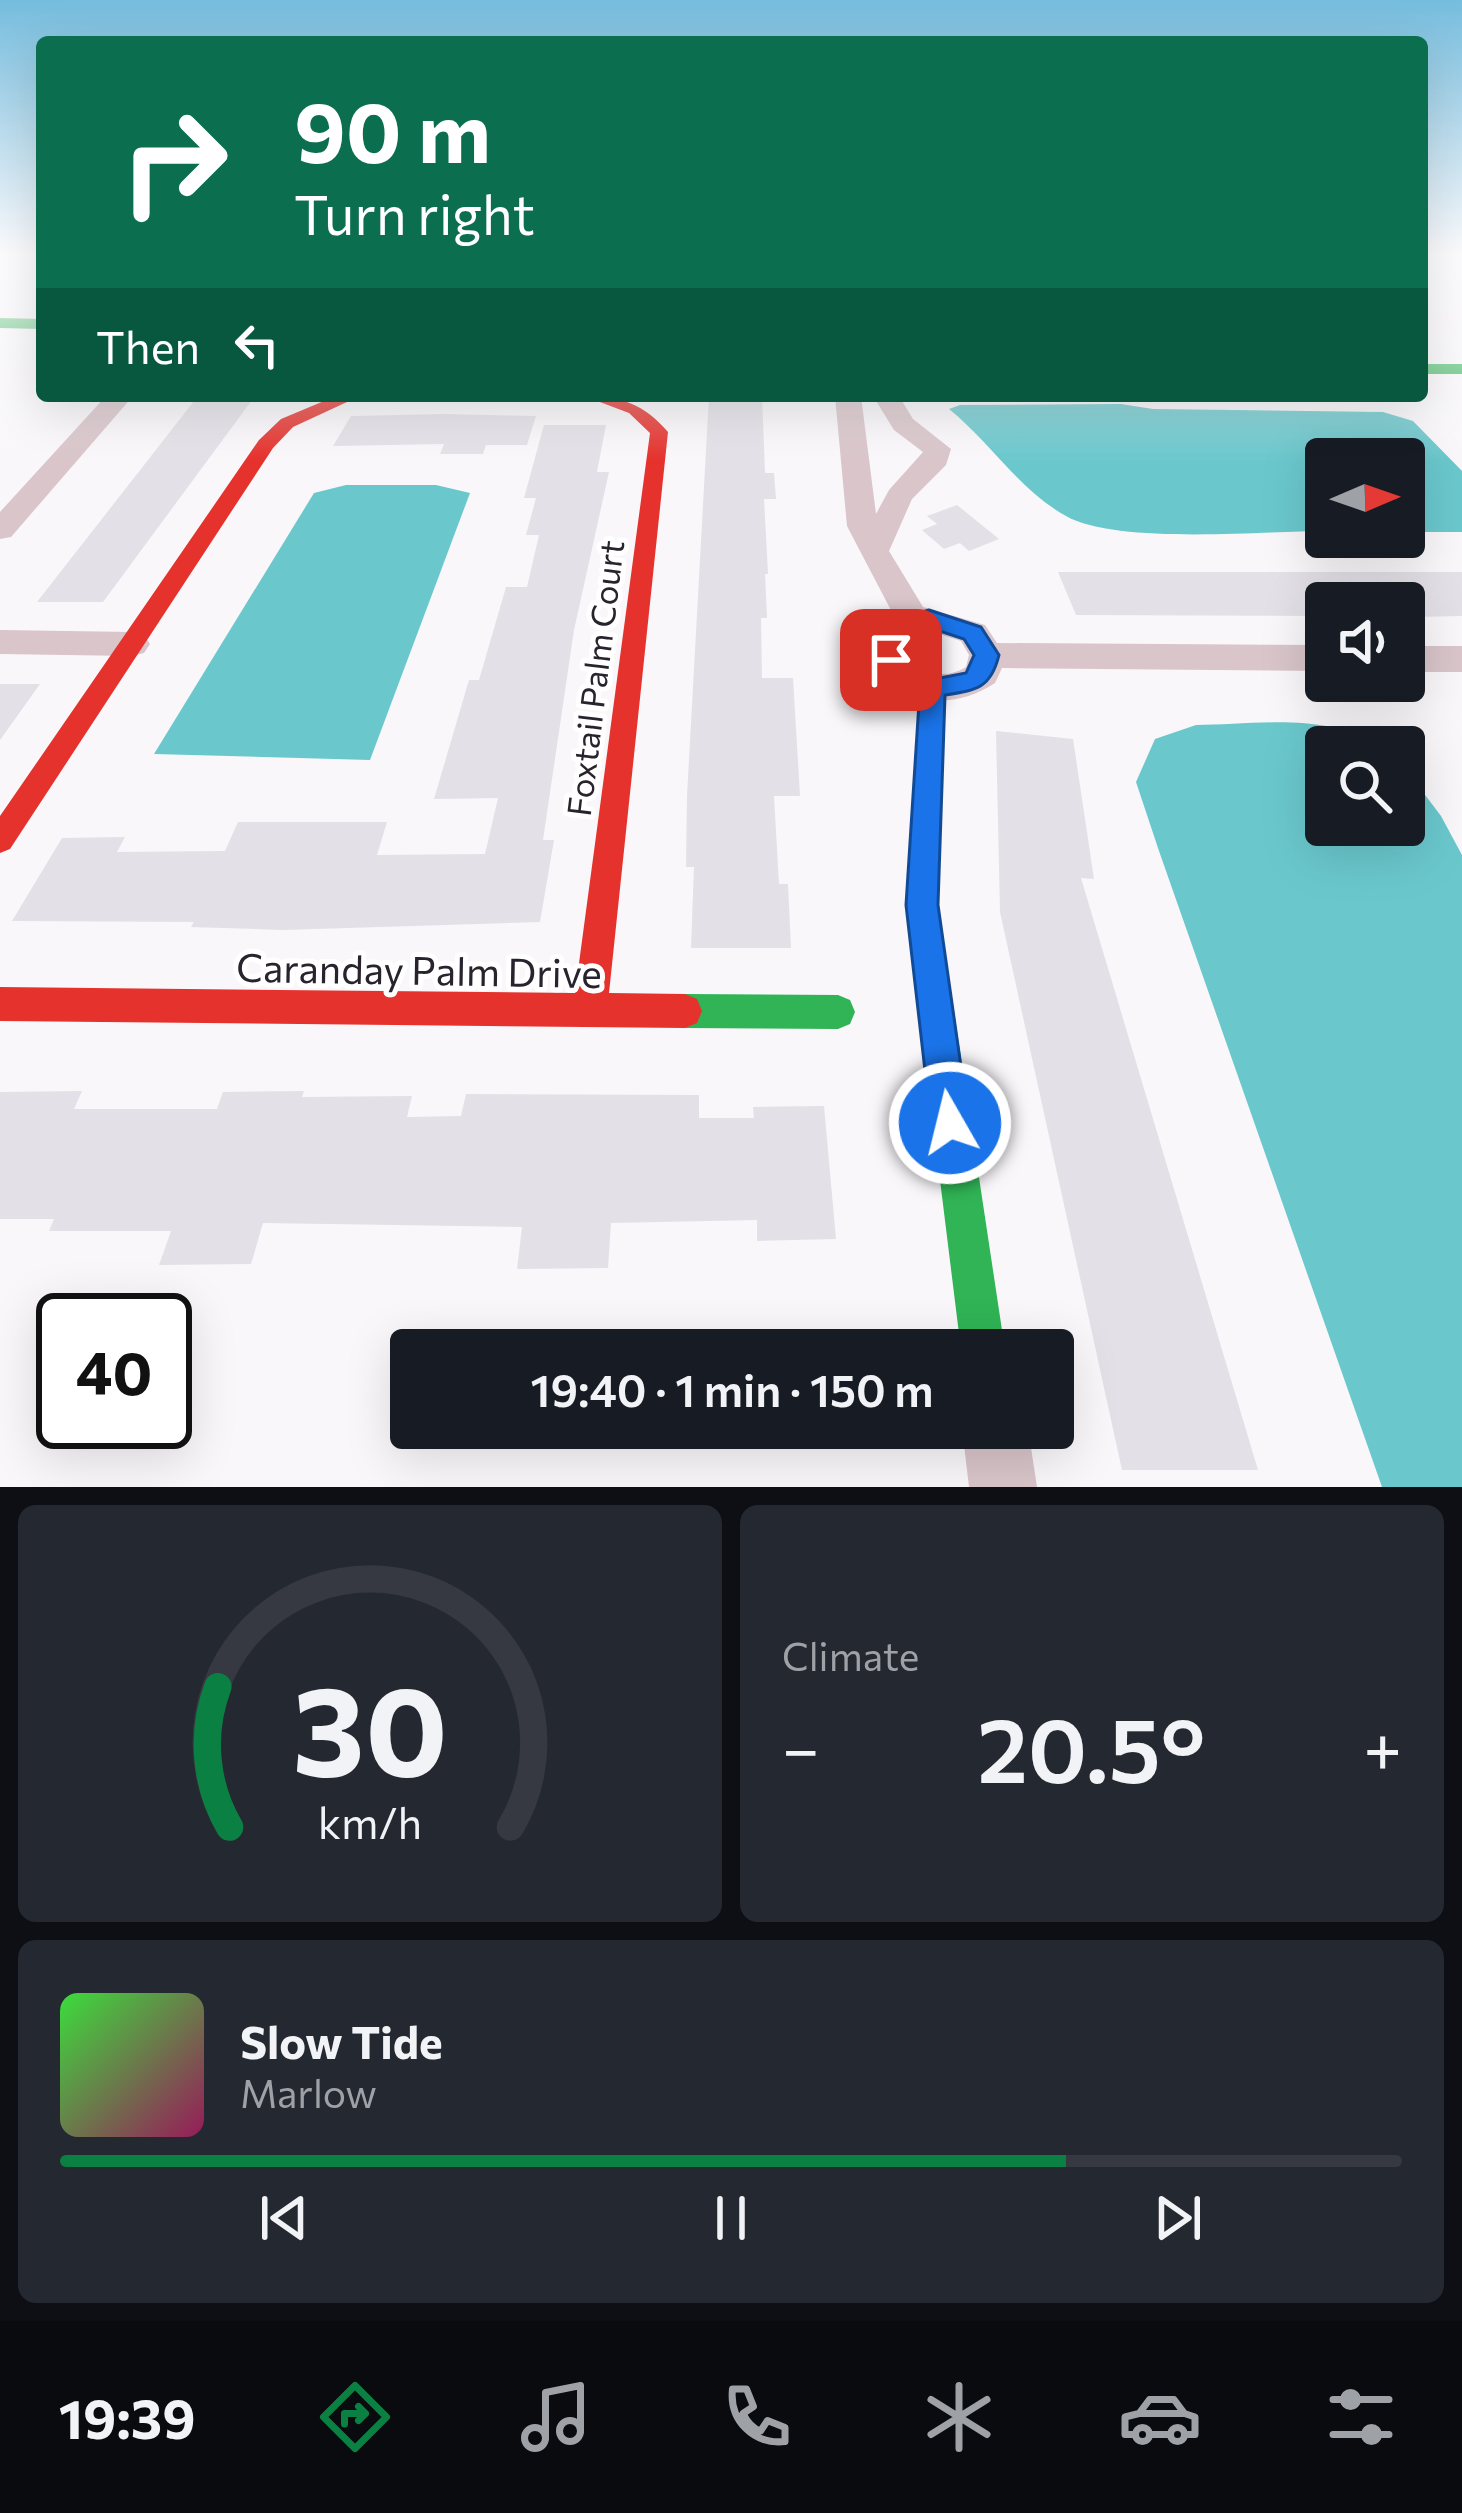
<!DOCTYPE html>
<html lang="en">
<head>
<meta charset="utf-8">
<style>
  body { margin:0; font-family:Commissioner,sans-serif; background:#242831; color:#f1f3f6; height:100vh; display:flex; flex-direction:column; font-size:45px; white-space:nowrap }
  * { box-sizing:border-box; margin:0 }
  p { font-size:39px; color:#9ea1a6 }
  .icon { flex:none; width:66px; height:66px; fill:none; stroke:currentColor; stroke-width:2; stroke-linecap:round; stroke-linejoin:round }
  .map { position:relative; height:1487px; overflow:hidden }
  .panel { display:flex; flex-direction:column; gap:18px; padding:18px; background:#0d0f14; flex:1 }
  .panel>* { flex:none }
  .hud { position:absolute; left:36px; top:36px; width:1392px; height:366px; border-radius:12px; box-shadow:0 12px 48px #0002; background:#0b6e4f; color:#fff; overflow:hidden }
  .needle { width:78px; rotate:88deg }
  .controls { position:absolute; left:1305px; top:438px; display:grid; gap:24px }
  .controls a { display:grid; place-items:center; width:120px; height:120px; border-radius:12px; background:#171b24; box-shadow:0 12px 48px #0002; font-size:60px }
  .speed { position:absolute; left:36px; top:1293px; display:flex; gap:24px; font-size:60px; font-weight:700; text-align:center }
  .speed>* { display:grid; place-content:center; width:156px; height:156px; border-radius:50%; background:#171b24; box-shadow:0 12px 48px #0002; line-height:1 }
  .speed .limit { border:6px solid #111; border-radius:18px; background:#fff; color:#111 }
  .pin { position:absolute; display:grid; place-items:center; width:102px; height:102px; color:#fff; margin:-51px; border-radius:24px; box-shadow:0 6px 18px #0006 }
  .me { position:absolute; width:132px; margin:-66px; rotate:352deg; stroke-linejoin:round; filter:drop-shadow(0 0 9px #0008) }
  .turn { display:flex; align-items:center; gap:42px; height:252px; padding:0 60px; font-size:54px }
  .turn .icon { width:156px; height:156px; stroke-width:2.5 }
  .turn b { display:block; font-size:84px; line-height:102px }
  .then { display:flex; align-items:center; height:114px; padding:0 60px; background:#0003; gap:24px; font-size:45px }
  .big { font-size:90px; font-weight:600; line-height:1.1 }
  .panel .card { flex:1; display:flex; flex-direction:column; justify-content:center; gap:18px; min-width:0; padding:0 42px; border-radius:18px; background:#242831 }
  .panel .dial { align-items:center; gap:0 }
  .dial svg { height:312px; overflow:visible; fill:none; stroke:#363941; stroke-width:7; stroke-linecap:round; text-anchor:middle }
  .dial text { fill:#f1f3f6; stroke:none }
  .song { display:flex; align-items:center; gap:36px }
  .cover { width:144px; height:144px; border-radius:18px; background:linear-gradient(135deg,hsl(120 70% 55%),hsl(330 70% 35%)) }
  .played { height:12px; border-radius:6px; background:linear-gradient(90deg,#0b8043 75%,#363941 75%) }
  .keys { display:flex; justify-content:space-around; direction:ltr }
  .heat { display:flex; justify-content:space-between; align-items:center; font-size:66px; direction:ltr }
  .panel .tiles { flex:1; display:grid; gap:18px; grid-template-columns:1fr 1fr }
  .card:last-child { grid-column:span 2 }
  .trip { position:absolute; left:390px; top:1329px; width:684px; height:120px; border-radius:12px; background:#171b24; box-shadow:0 12px 48px #0002; font-weight:600; line-height:120px; text-align:center }
  .dock { display:flex; height:192px; justify-content:space-around; align-items:center; background:#090b0e; color:#9ea1a6 }
  .dock .icon { width:84px; height:84px }
  .dock .active { color:#0b8043 }
  .dock b { font-size:54px; color:#f1f3f6 }
  .map>svg:first-child { display:block }
  .water { fill:#6ac8cd }
  .building { fill:#e3e0e7 }
  .lines { fill:none; stroke-linecap:round; stroke-linejoin:round }
  .street { fill:#d9c5ca; fill-rule:evenodd }
  .fast { fill:#30b455; fill-rule:evenodd }
  .jam { fill:#e5322d; fill-rule:evenodd }
  .route { fill:#1a73e8; stroke:#114b97; stroke-width:3 }
  .labels { text-anchor:middle; dominant-baseline:central; stroke-width:10; stroke-linejoin:round; paint-order:stroke }
  .street-label { font-size:33px; fill:#28232c; stroke:#fff }
  .near-street-label { font-size:39px; fill:#28232c; stroke:#fff }
</style>
</head>
<body>
<div class="map">
<svg width="1462" height="1487" viewBox="0 0 1462 1487">
  <rect width="100%" height="100%" fill="#f9f7fa"/>
  <g class="water">
    <path d="M1121,404L1153,409L1383,412L1413,421L1462,471V532H1404V459H1326V531C1263,531 1117,545 1066,516C1019,490 990,442 949,409L960,405Z"/>
    <path d="M346,485H436L470,493L370,760L154,754L314,493Z"/>
    <path d="M1196,725C1252,725 1330,711 1377,747H1326V825H1404V767L1441,816L1462,855V1487H1382L1159,851L1136,782L1155,739Z"/>
  </g>
  <g class="building">
    <path d="M198,396H255L103,602H37Z"/>
    <path d="M709,396H762L765,473H774L776,499H764L768,574H765L767,618H761L762,678H793L800,796H774L779,884H788L791,948H691L694,867H686L687,796Z"/>
    <path d="M351,416L444,414L536,416L527,445H486L483,454H440L444,444L333,446Z"/>
    <path d="M544,425H606L597,472H609L574,630L543,840H554L540,922L283,930L191,927L194,922L12,921L62,838L125,837L117,852L225,851L238,822H387L377,855L485,854L498,798L434,799L469,680H479L506,587H527L539,535H526L536,498H524Z"/>
    <path d="M957,505L999,539L969,551L960,543L944,549L922,530L937,524L927,516Z"/>
    <path d="M1058,572H1462V616L1414,617L1404,603H1326V616L1076,615Z"/>
    <path d="M0,684H40L0,740Z"/>
    <path d="M996,731L1073,739L1094,879L1081,878L1258,1470H1122L1000,912Z"/>
    <path d="M82,1091L74,1109H217L223,1092L304,1091L302,1097L412,1096L407,1117L461,1116L466,1094L699,1095V1118H754L753,1107L824,1106L836,1239L757,1241V1220L611,1223L608,1268L517,1269L522,1227L263,1223L251,1264L159,1265L171,1231H49L54,1219H0V1092Z"/>
  </g>
  <g class="lines">
    <g class="street">
      <path d="M106,396H133L11,537L0,539V512Z"/>
      <path d="M835,396H861L876,514L889,490L923,452L894,430L873,396H899L913,419L951,449L946,465L912,499L889,551L923,607L985,625L997,643L1326,645V671L1002,668L995,683C947,715 891,702 869,648L881,626L894,616L847,526ZM927,630L961,641L969,655L966,667C942,682 917,672 905,648L907,641Z"/>
      <path d="M0,630L132,632L144,635L150,644L144,653L132,656L0,654Z"/>
      <rect x="1404" y="646" width="58" height="26"/>
      <path d="M962,1428H1028L1037,1487H969Z"/>
    </g>
    <g class="fast">
      <path d="M0,318L42,319V329L0,328Z"/>
      <rect x="1422" y="364" width="40" height="10"/>
      <path d="M933,678L946,687L938,905L1005,1350H961L906,905L920,687Z"/>
      <path d="M685,994L838,995L850,1000L855,1012L850,1024L838,1029L685,1028L673,1023L668,1011L673,999Z"/>
    </g>
    <g class="jam">
      <path d="M336,396H360L293,427L273,448L10,849L0,853V816L259,440L281,419Z"/>
      <path d="M584,396C621,396 644,404 668,432L609,993L685,994L697,999L702,1011L697,1023L685,1028L0,1021V987L575,993L650,433L629,413Z"/>
    </g>
  </g>
  <linearGradient id="sky" x2="0" y2="1"><stop stop-color="#75bcdd"/><stop offset="0.55" stop-color="#fcfbfd"/><stop offset="1" stop-color="#fcfbfd" stop-opacity="0"/></linearGradient>
  <rect width="1462" height="461" fill="url(#sky)"/>
  <path class="route" d="M929,610L981,627L999,655C991,688 977,690 945,695L938,905L969,1123L963,1136L950,1142L937,1136L931,1123L906,905L920,687L924,681L966,673L974,655L964,639L928,627L903,638L900,667H882C866,627 898,619 929,610Z"/>
  <g class="labels">
    <g class="street-label">
      <text transform="translate(594 678) rotate(-83)">Foxtail Palm Court</text>
    </g>
    <g class="near-street-label">
      <text transform="translate(419 969) rotate(1)">Caranday Palm Drive</text>
    </g>
  </g>
</svg>
<div class="controls">
<a><svg class="needle" viewBox="-14 -14 28 28"><path d="M0-13l5 13h-10z" fill="#e53935"/><path d="M0 13l5-13h-10z" fill="#9ea1a6"/></svg></a>
<a><svg class="icon" aria-label="sound" viewBox="0 0 24 24"><path d="M4 9h4l5-4v14l-5-4H4zM17 9q2 3 0 6"/></svg></a>
<a><svg class="icon" aria-label="search" viewBox="0 0 24 24"><circle cx="10" cy="10" r="6"/><path d="M15 15l6 6"/></svg></a>
</div>
<div class="speed"><div class="limit">40</div></div>
<div class="pin" style="left:891px;top:660px;background:#d93025"><svg class="icon" aria-label="arrive" viewBox="0 0 24 24"><path d="M6 21V4h12l-3 4 3 4H6"/></svg></div>
<svg class="me" style="left:950px;top:1123px" viewBox="-20 -20 40 40"><circle r="17" fill="#1a73e8" stroke="#fff" stroke-width="3"/><path d="M0-11L8 9 0 5-8 9z" fill="#fff"/></svg>
<div class="trip">19:40 · 1 min · 150 m</div>
<div class="hud">
<div class="turn"><svg class="icon" aria-label="right" viewBox="0 0 24 24"><path d="M7 20v-9h11M14 6l5 5-5 5"/></svg><div><b>90 m</b>Turn right</div></div>
<div class="then">Then<svg class="icon" aria-label="left" viewBox="0 0 24 24"><path d="M17 20v-9H6M10 6l-5 5 5 5"/></svg></div>
</div>
</div>
<section class="panel">
<div class="tiles">
<div class="card dial"><svg viewBox="0 0 100 80">
<path d="M14 69A42 42 0 1 1 86 69"/>
<path d="M14 69A42 42 0 0 1 11 33" stroke="#0b8043"/>
<text x="50" y="56" font-size="32" font-weight="700">30</text>
<text x="50" y="72" font-size="11">km/h</text>
</svg></div>
<div class="card"><p>Climate</p>
<div class="heat"><a>−</a><b class="big">20.5°</b><a>+</a></div>
</div>
<div class="card">
<div class="song"><i class="cover"></i><div><b>Slow Tide</b><p>Marlow</p></div></div>
<div class="played"></div>
<div class="keys"><svg class="icon" aria-label="previous" viewBox="0 0 24 24"><path d="M18 5L8 12l10 7zM5 5v14"/></svg><svg class="icon" aria-label="pause" viewBox="0 0 24 24"><path d="M8 5v14M16 5v14"/></svg><svg class="icon" aria-label="next" viewBox="0 0 24 24"><path d="M6 5l10 7-10 7zM19 5v14"/></svg></div>
</div>
</div>
</section>
<nav class="dock">
<b>19:39</b>
<svg class="icon active" aria-label="directions" viewBox="0 0 24 24"><path d="M12 3l9 9-9 9-9-9zM9 14v-3h6M13 9l2 2-2 2"/></svg>
<svg class="icon" aria-label="music" viewBox="0 0 24 24"><path d="M9 18V5l10-2v13"/><circle cx="6" cy="18" r="3"/><circle cx="16" cy="16" r="3"/></svg>
<svg class="icon" aria-label="phone" viewBox="0 0 24 24"><path d="M5 4h4l2 5-3 2q2 4 5 5l2-3 5 2v4C11 20 4 13 5 4z"/></svg>
<svg class="icon" aria-label="climate" viewBox="0 0 24 24"><path d="M12 3v18M4 7l16 10M4 17L20 7"/></svg>
<svg class="icon" aria-label="car" viewBox="0 0 24 24"><path d="M5 17H2v-5l4-1 3-4h7l3 4 3 1v5h-3M9 17h6M6 11h13"/><circle cx="7" cy="17" r="2"/><circle cx="17" cy="17" r="2"/></svg>
<svg class="icon" aria-label="filters" viewBox="0 0 24 24"><path d="M4 7h16M4 17h16"/><circle cx="9" cy="7" r="2"/><circle cx="15" cy="17" r="2"/></svg>
</nav>
</body>
</html>
